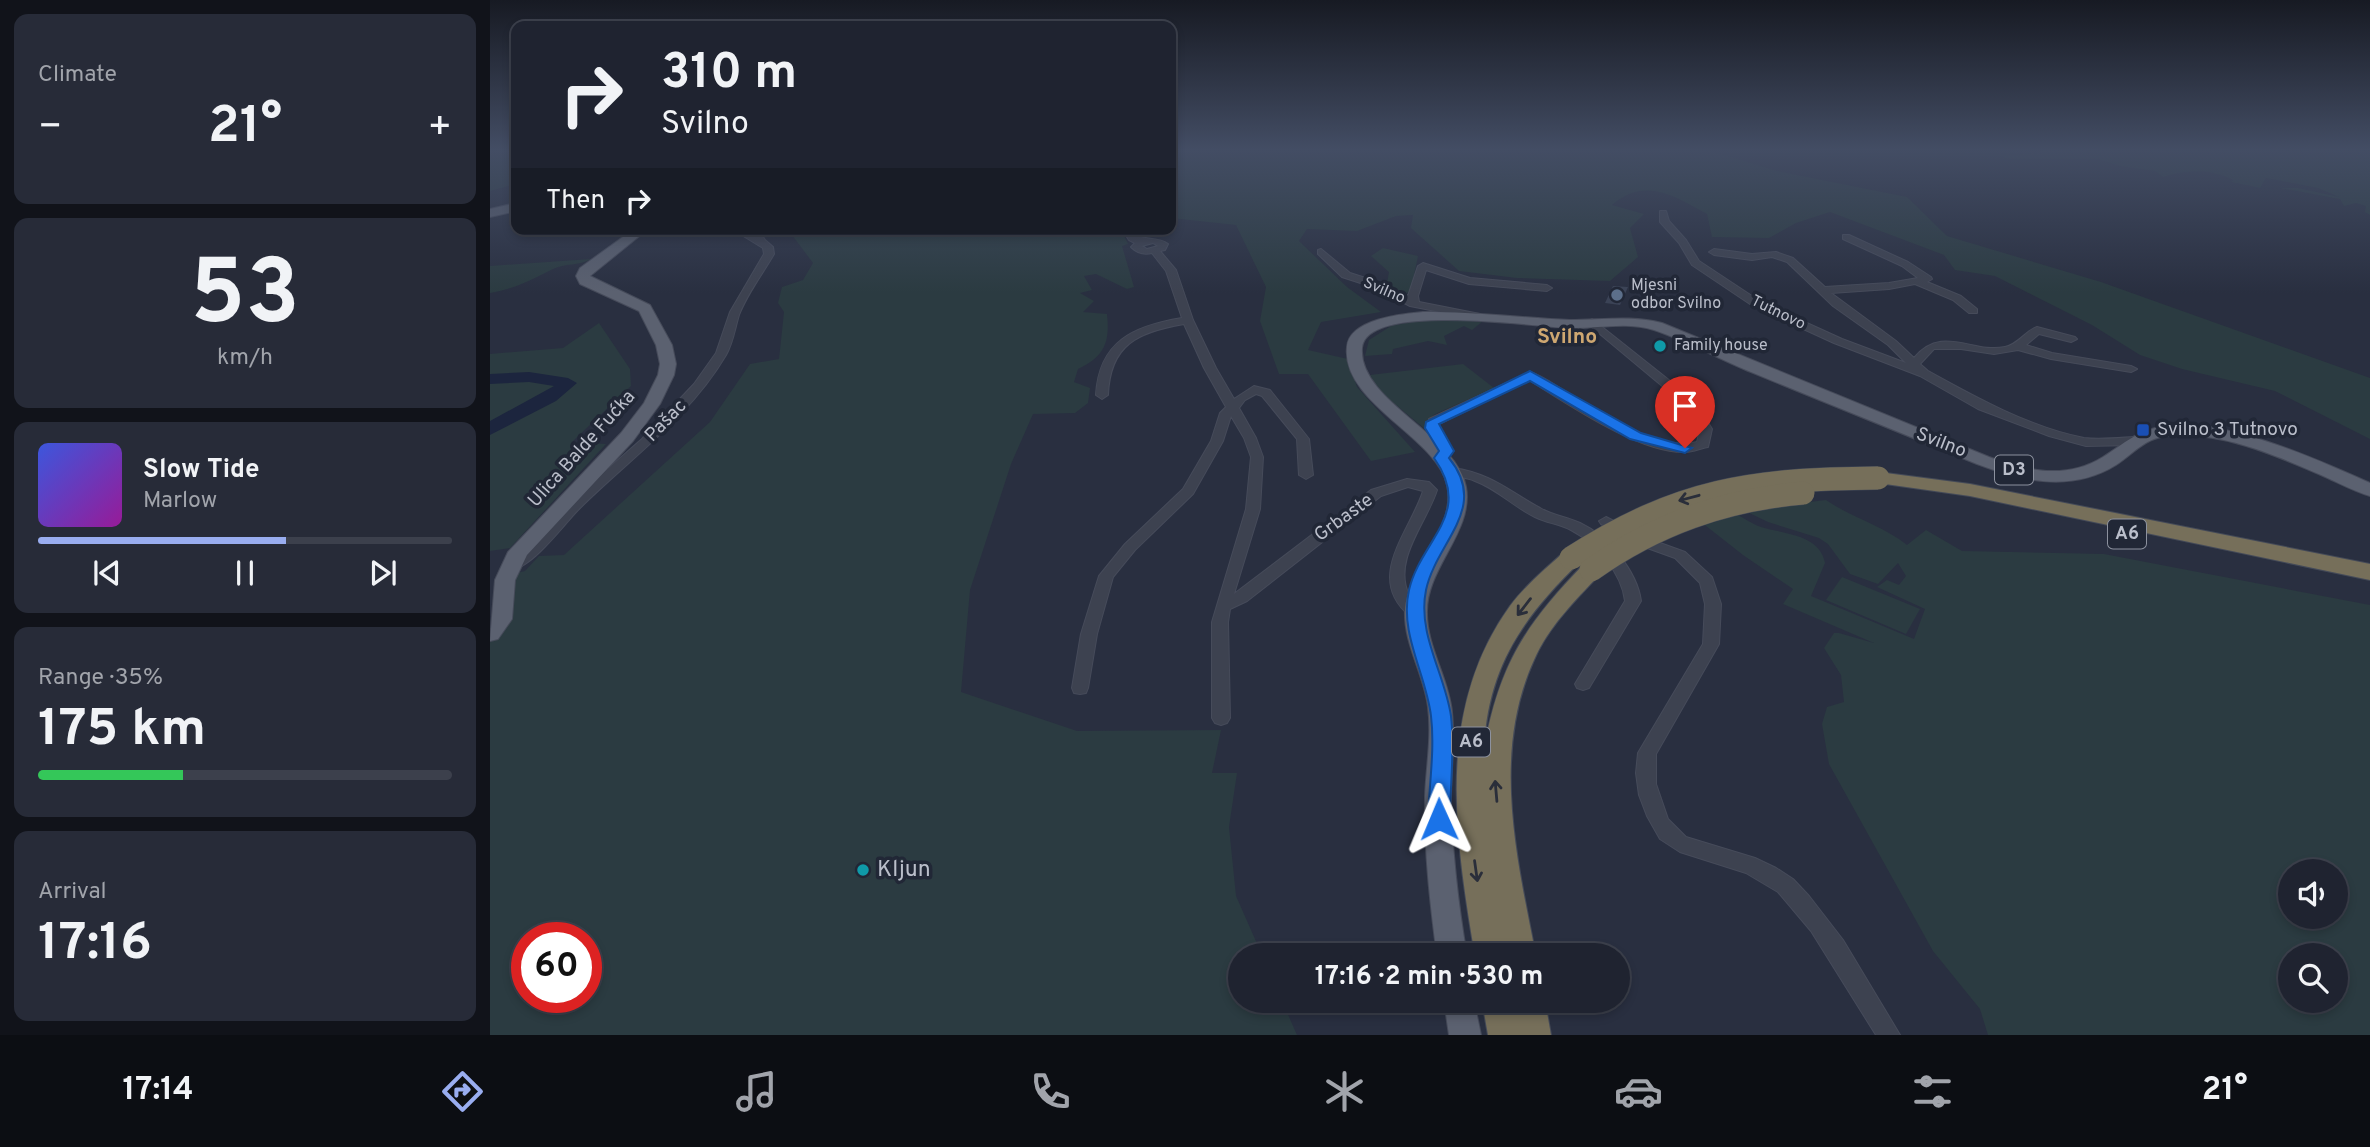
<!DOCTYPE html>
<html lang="en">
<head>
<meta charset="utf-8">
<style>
  body { margin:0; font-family:Overpass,sans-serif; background:#272b38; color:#f1f3f6; height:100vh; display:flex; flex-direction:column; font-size:26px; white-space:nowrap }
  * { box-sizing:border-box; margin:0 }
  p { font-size:23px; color:#a1a4ab }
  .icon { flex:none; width:38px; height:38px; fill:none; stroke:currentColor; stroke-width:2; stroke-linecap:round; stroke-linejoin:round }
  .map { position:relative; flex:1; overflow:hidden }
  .drawer { display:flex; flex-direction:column; gap:14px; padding:14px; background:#11131a; width:490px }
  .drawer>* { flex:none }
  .guide { position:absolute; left:21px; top:21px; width:665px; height:214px; border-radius:14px; box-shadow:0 4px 10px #0003,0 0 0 2px #3c404c; background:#1f2330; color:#f1f3f6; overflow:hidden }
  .controls { position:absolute; left:1788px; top:859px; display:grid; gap:14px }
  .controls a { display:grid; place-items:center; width:70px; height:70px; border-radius:50%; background:#1f2330; box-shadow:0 4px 10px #0003,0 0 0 2px #3c404c; font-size:35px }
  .speed { position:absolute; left:21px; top:922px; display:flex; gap:14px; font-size:35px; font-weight:700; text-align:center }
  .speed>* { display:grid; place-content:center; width:91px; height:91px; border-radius:50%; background:#1f2330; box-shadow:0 4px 10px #0003,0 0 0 2px #3c404c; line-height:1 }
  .speed .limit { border:10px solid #d22; background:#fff; color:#111 }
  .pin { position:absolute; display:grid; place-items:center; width:60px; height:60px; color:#fff; margin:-72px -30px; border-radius:50% 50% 50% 0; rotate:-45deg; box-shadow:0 0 7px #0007 }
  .pin .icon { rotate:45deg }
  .me { position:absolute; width:77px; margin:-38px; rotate:359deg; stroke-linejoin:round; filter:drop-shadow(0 0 5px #0008) }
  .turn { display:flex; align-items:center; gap:24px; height:147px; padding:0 35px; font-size:32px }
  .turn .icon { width:91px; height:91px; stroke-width:2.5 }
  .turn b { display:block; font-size:49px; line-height:60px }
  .then { display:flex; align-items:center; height:66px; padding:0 35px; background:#0003; gap:14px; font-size:26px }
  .big { font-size:52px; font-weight:700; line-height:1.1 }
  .drawer .card { flex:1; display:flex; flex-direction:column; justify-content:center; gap:10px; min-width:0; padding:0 24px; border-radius:14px; background:#272b38 }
  .drawer .dial { align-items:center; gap:0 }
  .dial b { font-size:91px; line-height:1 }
  .song { display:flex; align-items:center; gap:21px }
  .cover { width:84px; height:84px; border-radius:10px; background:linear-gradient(135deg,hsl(230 70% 55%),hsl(300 70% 35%)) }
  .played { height:7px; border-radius:4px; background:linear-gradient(90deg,#99adf0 60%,#3c404c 60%) }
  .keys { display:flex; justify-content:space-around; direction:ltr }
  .heat { display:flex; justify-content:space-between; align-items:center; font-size:38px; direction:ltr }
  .charge { height:10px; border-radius:5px; background:linear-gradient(90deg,#34c759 35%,#3c404c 0) }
  .trip { position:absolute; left:738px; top:943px; width:402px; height:70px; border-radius:35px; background:#1f2330; box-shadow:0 4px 10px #0003,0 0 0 2px #3c404c; font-weight:700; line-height:70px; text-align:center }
  .tab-bar { display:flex; height:112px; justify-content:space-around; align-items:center; background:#0c0e13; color:#a1a4ab }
  .tab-bar .icon { width:49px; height:49px }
  .tab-bar .current { color:#99adf0 }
  .tab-bar b { font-size:32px; color:#f1f3f6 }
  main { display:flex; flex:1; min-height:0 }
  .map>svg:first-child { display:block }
  .green { fill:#2b3b41; fill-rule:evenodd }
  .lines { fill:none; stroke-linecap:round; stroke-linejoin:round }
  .river { fill:#1c253e; fill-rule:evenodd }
  .building { fill:#3b4356 }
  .minor-casing { stroke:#464b5a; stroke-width:2 }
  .major-casing { stroke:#464b5a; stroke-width:2 }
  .highway-casing { stroke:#444a58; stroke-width:2 }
  .minor { fill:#3d4250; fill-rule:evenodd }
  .major { fill:#5b6170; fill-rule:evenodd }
  .highway { fill:#766f5a; fill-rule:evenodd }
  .highway-bridge-casing { stroke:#444a58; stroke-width:24; stroke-linecap:butt }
  .highway-bridge { stroke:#766f5a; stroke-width:23 }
  .oneway { stroke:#2a2e3a }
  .route { fill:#1a73e8; stroke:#114b97; stroke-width:2 }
  .service-dot { fill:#5c6f8a; stroke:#212736; stroke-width:2.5 }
  .culture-dot { fill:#0f9aa8; stroke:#212736; stroke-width:2.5 }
  .transit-dot { fill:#1a4fb4; stroke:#212736; stroke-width:2.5 }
  .labels { text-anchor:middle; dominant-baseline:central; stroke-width:7; stroke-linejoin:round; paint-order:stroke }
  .far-poi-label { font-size:16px; fill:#babeca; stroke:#212736; text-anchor:start }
  .far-street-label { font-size:16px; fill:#babeca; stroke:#212736 }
  .shield { fill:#212736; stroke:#8c919e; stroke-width:2 }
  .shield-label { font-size:18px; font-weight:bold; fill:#babeca }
  .street-label { font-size:19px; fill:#babeca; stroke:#212736 }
  .poi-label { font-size:19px; fill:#babeca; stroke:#212736; text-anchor:start }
  .far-district-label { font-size:21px; font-weight:bold; fill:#cea771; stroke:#212736 }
  .near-poi-label { font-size:23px; fill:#babeca; stroke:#212736; text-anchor:start }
</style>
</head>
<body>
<main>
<section class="drawer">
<div class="card"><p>Climate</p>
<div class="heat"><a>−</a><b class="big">21°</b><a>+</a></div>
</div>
<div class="card dial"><b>53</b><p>km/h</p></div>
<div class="card">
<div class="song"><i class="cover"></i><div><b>Slow Tide</b><p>Marlow</p></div></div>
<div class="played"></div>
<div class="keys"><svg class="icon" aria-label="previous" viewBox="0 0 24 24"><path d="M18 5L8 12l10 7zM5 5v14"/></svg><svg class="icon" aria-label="pause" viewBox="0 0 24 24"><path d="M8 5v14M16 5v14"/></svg><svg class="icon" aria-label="next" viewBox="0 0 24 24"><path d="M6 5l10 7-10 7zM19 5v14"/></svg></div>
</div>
<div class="card"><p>Range · 35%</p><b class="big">175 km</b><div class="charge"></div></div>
<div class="card"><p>Arrival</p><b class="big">17:16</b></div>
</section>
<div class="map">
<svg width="1880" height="1035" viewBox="0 0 1880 1035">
  <rect width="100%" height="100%" fill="#292f40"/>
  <g class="green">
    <path d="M0,148H26V184L0,191Z"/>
    <path d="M681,148H1211L1287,171L1417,197L1457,236L1611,282L1880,378V439L1785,391L1692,369L1650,355L1602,325L1505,276L1465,270L1454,255L1340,212L1306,223L1279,238L1222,237L1217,214C1185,197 1156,176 1122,205L1154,214L1140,228L1148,257L1120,281L1027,278L969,271L921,228L923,215L906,216L867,231L817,229L809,241L857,287L891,312L831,322L818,350L858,359L867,387L925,452L881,461L818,374H789L770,321L776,287L746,225L681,218Z"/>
    <path d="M1551,148H1880V215L1875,212L1876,206L1866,203L1854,206L1850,199L1790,188H1808L1849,197L1828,188L1776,178L1770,188L1741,182L1743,180C1718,168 1698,170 1673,177L1665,171L1630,166L1608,159H1518L1513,156L1550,153Z"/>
    <path d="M304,229H631L638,244L632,246L644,287L637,289L606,274L594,276L602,290L590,293L604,301L593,312L617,314C620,342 615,356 588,369L584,382L600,388L598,403L585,413L543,414L521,464L480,590L471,692L587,731L731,730L722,773H747L739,827L746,896L772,955L751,956V1001H792L807,1035H0V642L19,620L27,573L35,571L49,556L74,555L220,422L260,364L289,359L294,312L288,303L292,287L313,280L323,263L302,235ZM37,938H96V998H37Z"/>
    <path d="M893,248L928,256L921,290L913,296L897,283L899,272L881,256Z"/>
    <path d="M101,259C89,266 75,263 63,269C39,281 27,288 0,293V266Z"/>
    <path d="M938,319L993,321L982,330L974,326L954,336L957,345L938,341L903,349L902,354L875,356L879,340L901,326Z"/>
    <path d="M109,323L140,369L141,386L82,442L116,444L20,548L0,551V354L73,348Z"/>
    <path d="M973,364L1004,388L945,414L936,421L935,429L889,391L880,375Z"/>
    <path d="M1336,500C1362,518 1392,525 1417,545L1436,530L1472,551L1614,554L1880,605V1035H1498L1490,1009L1443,951L1339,764L1332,724L1337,707L1354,702L1351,675L1334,648L1344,633H1349L1384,643L1293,604L1303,589L1253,555L1211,522L1246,514C1254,518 1262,524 1271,527C1293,534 1330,534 1335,563L1321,596L1424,639L1435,609L1387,587L1397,580L1409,585L1416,576L1408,563L1388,584L1360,574L1338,544L1329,538L1278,522L1253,510ZM1801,872H1846V917H1801ZM1801,956H1846V1001H1801Z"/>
    <path d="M1352,577L1430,609L1416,634L1336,600Z"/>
  </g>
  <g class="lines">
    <path class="river" d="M39,372L78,378L87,383L66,401L0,435V421L64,386L39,382L0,384V374Z"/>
  </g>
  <path class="building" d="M1123,286L1138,287L1130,305L1115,303Z"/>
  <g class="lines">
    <g class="minor-casing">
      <g id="minor">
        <path d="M1170,211H1176L1179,221L1196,240L1209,261L1271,302L1352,339L1416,363L1398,345L1343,306L1297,262L1282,257L1262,260L1224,255L1219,252L1224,249L1262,254L1286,252L1303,258L1335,287L1399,283L1428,278L1412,266L1353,239V235H1359L1418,262L1441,277L1442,279L1437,282L1471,296L1487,309V313H1479L1463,300L1425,284L1399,289L1341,293L1406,341L1424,358C1452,324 1482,354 1515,347C1529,344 1535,331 1547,327L1585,337L1587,339L1581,342L1549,334L1536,345L1562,353L1641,366L1647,369L1641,372L1561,359L1528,350L1504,354L1471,349H1444L1430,364L1438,371C1485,397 1541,428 1594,438C1610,440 1628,438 1644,437L1650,441L1644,445L1596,446L1559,436L1488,409L1430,376L1344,343L1263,306L1202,265L1189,243L1170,222Z"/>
        <path d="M242,229H253L261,234L259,229H268L275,240L283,247L284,254C273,273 257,294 249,315C245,328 243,343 236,355C199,418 139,459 88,510C74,524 37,575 17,569L15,566L31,554L79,503L152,439L204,384L226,353L240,312L274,254L273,248Z"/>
        <path d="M632,229H641C650,243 665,235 678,244L675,250L670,251L686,270L703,320L726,368L744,399L764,386L780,390L819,439L823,475L816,479L809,475L807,439L772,396L766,394L755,400L749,408L766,438L773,457L770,509L744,594L881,490L917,479L939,482L947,490C937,522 902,560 919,595C922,602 930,606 934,612L932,616H920C874,578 920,532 933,491L918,487L891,496L757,601L740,609L738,622L740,718L737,723L731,725L725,723L722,718V622L756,509L761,457L754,438L741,416L733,441L703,494L645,550L623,577L607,634L598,688L596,693L590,694L584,693L582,688L591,634L609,576L635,544L693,489L721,441L730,413L736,407L714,368L694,324C648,332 620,344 618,395L612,399L606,395C609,341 644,326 692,318L676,271L662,253C654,255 647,253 641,247L645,243L639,240ZM663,243L668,246L657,249L652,246Z"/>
        <path d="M831,249L860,273L894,284L918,296L928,266L933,263L980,278L1057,285L1062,288L1057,291L979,284L936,270L928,296L929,302L990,314V318L986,319L920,306L886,288L852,277L828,254V250Z"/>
        <path d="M1102,319L1204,400L1222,429L1218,447C1211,448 1203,452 1196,452C1150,454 1078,404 1039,380L949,424L948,428L962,451L956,461H946L944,458L950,451L936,428L939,419L1040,372C1053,376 1066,386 1078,393C1110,413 1169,452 1207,442L1210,429L1195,405L1098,324L1097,322Z"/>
        <path d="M963,468C1000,473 1019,491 1050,508C1062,515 1077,517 1090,523C1118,536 1147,571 1151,601L1099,688L1093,690L1087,688L1085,684L1135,601C1132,573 1106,543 1081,530C1070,524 1057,523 1045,517C1024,507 1007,489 985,481C976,477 967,477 958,475L956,472L958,469Z"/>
        <path d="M1116,517L1159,539L1195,552L1222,577L1231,604L1229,644L1166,754V784L1178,819L1196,837L1265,858L1286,868L1303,879L1319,896L1353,940L1410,1035H1386L1321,931L1288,892L1256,873L1190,852L1170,839L1157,816L1149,795L1146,773L1148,753L1213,644L1215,604L1210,583L1185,558L1149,545L1111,524L1109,521Z"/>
      </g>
    </g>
    <g class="major-casing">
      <g id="major">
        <path d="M26,203V211L0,217V209Z"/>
        <path d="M144,229H158L100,276L160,305L182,345L186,364L184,375L170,404L143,441L37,555L25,580L22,619L8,639L0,641L5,580L18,552L131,433L154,403L168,375L170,364L166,345L149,311L90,284L86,276L90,268Z"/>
        <path d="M933,312C982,311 1031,318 1080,320C1111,320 1142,315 1172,323L1499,457C1537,471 1576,480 1613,457C1636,443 1645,431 1674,426C1733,417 1826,459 1880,483V496C1863,491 1847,482 1831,475C1785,455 1727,430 1676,436C1654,439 1643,454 1626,465C1581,493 1532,481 1487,464C1411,433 1336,403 1261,372C1229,359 1197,341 1164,330C1137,321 1106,329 1078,328C1047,327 876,301 872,348C868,401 967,435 976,487C984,531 937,567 937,611C936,646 959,678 962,712C965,741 961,770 961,798C962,851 968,903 977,956H947C940,903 934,850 935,797C936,767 942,737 938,707C934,674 913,643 915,609C918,566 967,529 957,485C947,437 851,403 857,347C859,319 912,314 933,312Z"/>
        <path d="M954,1001H984L991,1035H959Z"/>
      </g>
    </g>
    <g class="highway-casing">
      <g id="highway">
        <path d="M1388,472L1480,484L1880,564V580L1480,496L1381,482L1378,478L1381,474Z"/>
        <path d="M1081,551L1089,553L1092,558L1089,563C1033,617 998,667 994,748C1010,664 1035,625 1093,565H1109L1112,570L1109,575C1085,601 1058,627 1044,660C1001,754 1027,859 1046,956H985C965,836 945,710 1020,606C1035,586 1055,569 1073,553Z"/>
        <path d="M992,1001H1055L1061,1035H998Z"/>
      </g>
    </g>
    <use href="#minor" class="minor"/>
    <use href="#major" class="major"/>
    <use href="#highway" class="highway"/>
    <g class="highway-bridge-casing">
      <g id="highway-bridge">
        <path d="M1081,558C1189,489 1262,479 1388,478"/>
        <path d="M1101,570C1166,524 1234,500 1313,493"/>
      </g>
    </g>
    <use href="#highway-bridge" class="highway-bridge"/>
  </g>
  <defs><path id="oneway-shaft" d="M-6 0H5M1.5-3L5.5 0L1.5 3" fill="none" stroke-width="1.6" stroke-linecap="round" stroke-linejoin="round" transform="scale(1.75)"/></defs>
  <g class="oneway">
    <use href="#oneway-shaft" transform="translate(1199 498) rotate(165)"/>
    <use href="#oneway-shaft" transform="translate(1034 607) rotate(128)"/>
    <use href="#oneway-shaft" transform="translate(1006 791) rotate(-95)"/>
    <use href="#oneway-shaft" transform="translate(986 871) rotate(82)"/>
  </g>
  <linearGradient id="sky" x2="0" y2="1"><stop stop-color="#171a23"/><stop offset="0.51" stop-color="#434d64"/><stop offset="1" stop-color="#434d64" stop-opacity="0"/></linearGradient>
  <rect width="1880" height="293" fill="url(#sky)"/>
  <path class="route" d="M1040,371L1151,433L1202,448L1195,453L1140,439L1040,381L949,424L964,451L959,458C1000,508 946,542 936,590C927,634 955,674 961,716C965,749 960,786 960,819L957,825L949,828L941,825L938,819C939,786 945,749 941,716C936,674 909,633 919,590C931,539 984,514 944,458L949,451L935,428L936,422Z"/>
  <circle class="service-dot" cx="1127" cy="295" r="7"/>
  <g class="culture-dot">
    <circle cx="1170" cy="346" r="7"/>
    <circle cx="373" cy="870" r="7"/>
  </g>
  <rect class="transit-dot" x="1646" y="423" width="14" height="14" rx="3.5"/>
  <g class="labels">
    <g class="far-poi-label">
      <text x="1141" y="286">Mjesni<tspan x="1141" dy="18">odbor Svilno</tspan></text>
      <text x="1184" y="346">Family house</text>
    </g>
    <g class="far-street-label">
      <text transform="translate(894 291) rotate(23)">Svilno</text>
      <text transform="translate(1288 313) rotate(26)">Tutnovo</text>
    </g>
    <g class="shield">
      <rect x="1505" y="455.5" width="38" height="29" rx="5"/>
      <rect x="1618" y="519.5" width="38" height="29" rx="5"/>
      <rect x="962" y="727.5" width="38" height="29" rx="5"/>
    </g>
    <g class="shield-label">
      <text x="1524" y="470">D3</text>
      <text x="1637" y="534">A6</text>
      <text x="981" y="742">A6</text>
    </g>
    <g class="street-label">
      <text transform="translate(176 421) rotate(-46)">Pašac</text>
      <text transform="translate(1451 443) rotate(21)">Svilno</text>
      <text transform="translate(92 449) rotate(-48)">Ulica Balde Fućka</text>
      <text transform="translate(854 518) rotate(-36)">Grbaste</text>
    </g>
    <g class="poi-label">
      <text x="1667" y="430">Svilno 3 Tutnovo</text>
    </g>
    <g class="far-district-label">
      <text x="1077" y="337">Svilno</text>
    </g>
    <g class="near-poi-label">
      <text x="387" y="870">Kljun</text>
    </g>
  </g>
</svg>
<div class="controls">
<a><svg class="icon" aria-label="sound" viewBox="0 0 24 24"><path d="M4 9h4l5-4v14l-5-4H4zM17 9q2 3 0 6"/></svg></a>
<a><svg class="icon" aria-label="search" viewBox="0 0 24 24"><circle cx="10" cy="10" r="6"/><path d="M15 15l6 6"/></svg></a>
</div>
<div class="speed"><div class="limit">60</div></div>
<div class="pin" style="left:1195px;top:448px;background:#d93025"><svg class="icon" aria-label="arrive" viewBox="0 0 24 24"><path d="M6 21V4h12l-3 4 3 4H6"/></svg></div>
<svg class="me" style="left:949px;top:819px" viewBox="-20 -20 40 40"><path d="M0-17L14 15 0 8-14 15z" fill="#1a73e8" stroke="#fff" stroke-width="4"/></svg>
<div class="trip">17:16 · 2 min · 530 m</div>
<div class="guide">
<div class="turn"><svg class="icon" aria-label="right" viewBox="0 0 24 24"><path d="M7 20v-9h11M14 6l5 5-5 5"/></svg><div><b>310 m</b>Svilno</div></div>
<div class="then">Then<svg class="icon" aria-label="right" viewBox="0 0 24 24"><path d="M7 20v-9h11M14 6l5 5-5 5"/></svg></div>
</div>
</div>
</main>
<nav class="tab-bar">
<b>17:14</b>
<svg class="icon current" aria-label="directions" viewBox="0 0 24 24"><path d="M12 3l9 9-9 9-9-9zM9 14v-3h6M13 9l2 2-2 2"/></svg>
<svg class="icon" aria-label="music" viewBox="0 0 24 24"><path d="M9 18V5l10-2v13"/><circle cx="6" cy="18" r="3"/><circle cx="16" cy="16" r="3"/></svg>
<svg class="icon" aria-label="phone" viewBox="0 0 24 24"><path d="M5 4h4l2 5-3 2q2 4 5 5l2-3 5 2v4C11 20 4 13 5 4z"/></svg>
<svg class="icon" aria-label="climate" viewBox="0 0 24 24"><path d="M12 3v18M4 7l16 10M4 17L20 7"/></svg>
<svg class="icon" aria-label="car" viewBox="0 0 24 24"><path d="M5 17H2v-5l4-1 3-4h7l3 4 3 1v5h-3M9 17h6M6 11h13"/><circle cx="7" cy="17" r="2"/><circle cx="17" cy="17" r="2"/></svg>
<svg class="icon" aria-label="filters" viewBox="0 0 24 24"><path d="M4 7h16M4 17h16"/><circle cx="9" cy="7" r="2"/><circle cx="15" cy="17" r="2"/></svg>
<b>21°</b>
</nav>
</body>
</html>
